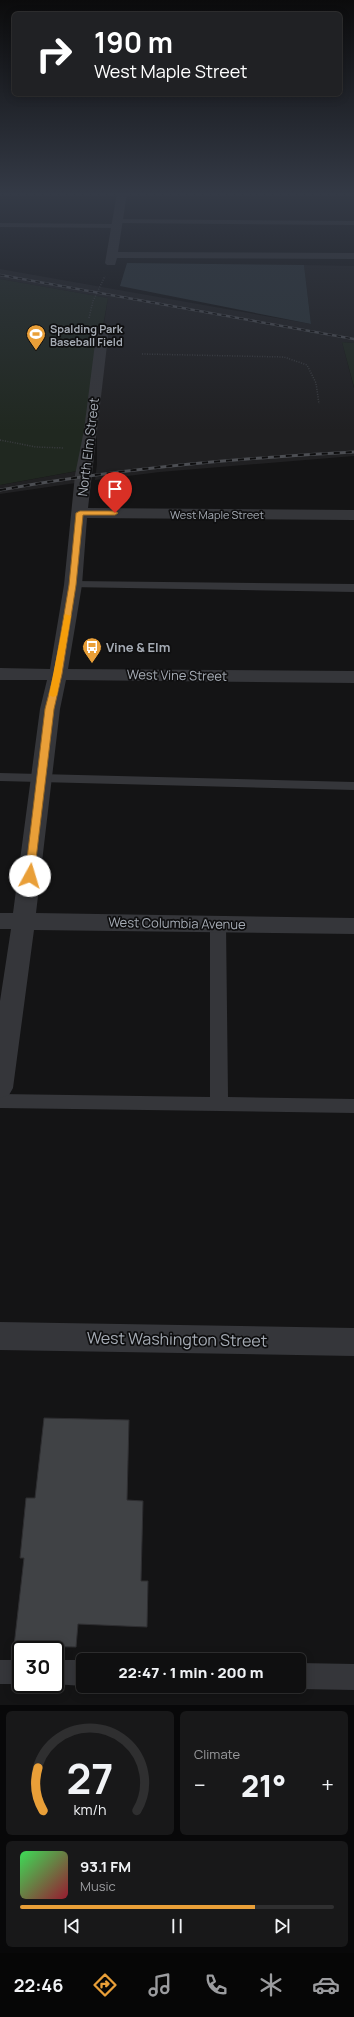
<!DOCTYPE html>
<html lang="en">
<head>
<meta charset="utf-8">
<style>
  body { margin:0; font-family:Manrope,sans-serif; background:#181819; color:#f1f3f6; height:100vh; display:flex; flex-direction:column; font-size:15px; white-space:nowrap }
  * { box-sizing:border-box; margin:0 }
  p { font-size:13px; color:#9b9c9f }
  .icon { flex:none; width:22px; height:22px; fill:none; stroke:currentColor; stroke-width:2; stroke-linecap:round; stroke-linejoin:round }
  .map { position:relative; height:1705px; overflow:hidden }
  .details { display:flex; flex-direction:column; gap:6px; padding:6px; background:#080809; flex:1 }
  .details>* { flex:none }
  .banner { position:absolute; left:12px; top:12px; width:330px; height:84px; border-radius:6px; box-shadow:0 2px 10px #0003,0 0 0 1px #2f2f30; background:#202124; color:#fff; overflow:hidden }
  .speed { position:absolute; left:12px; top:1641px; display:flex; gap:8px; font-size:20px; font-weight:700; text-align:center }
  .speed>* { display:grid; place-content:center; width:52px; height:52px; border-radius:50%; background:#0f0f10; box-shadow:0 2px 10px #0003,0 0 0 1px #2f2f30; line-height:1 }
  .speed .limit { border:2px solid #111; border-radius:6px; background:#fff; color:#111 }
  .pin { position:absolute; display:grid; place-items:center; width:34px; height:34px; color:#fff; margin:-41px -17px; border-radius:50% 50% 50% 0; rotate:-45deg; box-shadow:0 0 4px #0007 }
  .pin .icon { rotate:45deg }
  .me { position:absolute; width:44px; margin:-22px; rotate:6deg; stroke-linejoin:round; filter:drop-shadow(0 0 3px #0008) }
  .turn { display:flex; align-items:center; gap:14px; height:84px; padding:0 16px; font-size:18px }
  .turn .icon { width:52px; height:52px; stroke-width:2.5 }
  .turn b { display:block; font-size:28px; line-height:34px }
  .big { font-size:30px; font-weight:800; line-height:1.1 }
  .details .card { flex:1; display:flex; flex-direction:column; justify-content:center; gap:6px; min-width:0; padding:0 14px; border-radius:6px; background:#181819 }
  .details .dial { align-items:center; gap:0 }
  .dial svg { height:104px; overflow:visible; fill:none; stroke:#2f2f30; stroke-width:7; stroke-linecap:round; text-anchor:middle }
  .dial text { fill:#f1f3f6; stroke:none }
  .song { display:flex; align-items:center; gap:12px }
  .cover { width:48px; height:48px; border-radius:6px; background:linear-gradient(135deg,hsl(130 70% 55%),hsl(350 70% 35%)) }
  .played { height:4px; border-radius:2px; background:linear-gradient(90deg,#e99f38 75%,#2f2f30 75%) }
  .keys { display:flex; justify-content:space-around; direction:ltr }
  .heat { display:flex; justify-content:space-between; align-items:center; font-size:22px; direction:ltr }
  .details .tiles { flex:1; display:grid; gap:6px; grid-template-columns:1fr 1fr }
  .card:last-child { grid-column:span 2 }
  .trip { position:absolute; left:76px; top:1653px; width:230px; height:40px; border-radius:6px; background:#0f0f10; box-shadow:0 2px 10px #0003,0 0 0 1px #2f2f30; font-weight:800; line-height:40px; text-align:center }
  .tabs { display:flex; height:64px; justify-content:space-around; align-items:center; background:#060606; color:#9b9c9f }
  .tabs .icon { width:28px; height:28px }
  .tabs .on { color:#e99f38 }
  .tabs b { font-size:18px; color:#f1f3f6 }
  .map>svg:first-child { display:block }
  .built { fill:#202022 }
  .green { fill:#202820 }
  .water { fill:#2c353a }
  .building { fill:#404245; stroke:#2e2e31 }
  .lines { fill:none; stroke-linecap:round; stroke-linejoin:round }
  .path { stroke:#3b3d41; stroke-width:1.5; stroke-dasharray:1 1.5; stroke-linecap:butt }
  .service { fill:#35363a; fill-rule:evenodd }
  .minor { fill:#35363a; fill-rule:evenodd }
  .rail-far1-casing { stroke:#4c4e53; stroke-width:2.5 }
  .rail-casing { stroke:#4c4e53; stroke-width:3 }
  .rail-far1 { stroke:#0f0f10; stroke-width:1.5; stroke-dasharray:4.5; stroke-linecap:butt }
  .rail { stroke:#0f0f10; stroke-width:2; stroke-dasharray:6; stroke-linecap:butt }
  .route { fill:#e99f38; stroke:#976724 }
  .slow { fill:#f59e0b }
  .labels { text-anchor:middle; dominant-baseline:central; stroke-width:3.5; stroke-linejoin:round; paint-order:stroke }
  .far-poi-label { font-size:11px; font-weight:bold; fill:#a6acb5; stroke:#0f0f10; text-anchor:start }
  .far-street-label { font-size:11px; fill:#a6acb5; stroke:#0f0f10 }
  .street-label { font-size:13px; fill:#a6acb5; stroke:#0f0f10 }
  .poi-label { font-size:13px; font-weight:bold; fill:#a6acb5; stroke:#0f0f10; text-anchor:start }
  .near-street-label { font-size:16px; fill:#a6acb5; stroke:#0f0f10 }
</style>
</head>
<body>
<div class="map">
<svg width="354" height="1705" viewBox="0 0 354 1705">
  <rect width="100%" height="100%" fill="#141415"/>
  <g class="built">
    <path d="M304,265L354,266V343L342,342L354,388V456L160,472L95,480L97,464V368L108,298L0,279V269L311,324Z"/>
    <path d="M77,471L76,483L0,494V485Z"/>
  </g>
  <g class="green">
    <path d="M0,279L108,298L77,471L0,485Z"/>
    <path d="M342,342L354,343V388V387Z"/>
  </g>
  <path class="water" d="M127,263L304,265L311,324L120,286Z"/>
  <path class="building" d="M44,1418L129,1420L127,1500L143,1501L141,1581H148L147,1627L78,1624L76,1647L14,1646L24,1558H20L26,1498H35Z"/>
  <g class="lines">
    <g class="path">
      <path d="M89,318L93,301L105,276"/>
      <path d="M142,354L284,357L307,365L316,383L319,404"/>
      <path d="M0,440L36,447L64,448"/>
    </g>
    <g class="service">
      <path d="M115,219L354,221V225L118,223L114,221Z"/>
      <path d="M0,223L117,224L121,226L117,228L0,227Z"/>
      <path d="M73,581L354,584V592L69,587L67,585Z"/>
      <path d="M0,773L354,782V790L0,781Z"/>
      <path d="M218,918L224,920L226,924L228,1097L354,1099V1113L0,1108V1094L210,1097V924L212,920Z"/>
      <path d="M0,1660H21L22,1684H0Z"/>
      <path d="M55,1660H83V1686L54,1684Z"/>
      <path d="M299,1663L354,1664V1690L299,1689L293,1686H299Z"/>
    </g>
    <g class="minor">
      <path d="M117,193H127L118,252L354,253V259L117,258L115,265H107L105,263Z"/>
      <path d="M103,324L109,328L88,508L354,510V520L87,518L82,585L68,669L354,671V683L66,680L60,709L36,913L354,918V934L34,930L13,1088L9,1095L0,1098V1001L11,929H0V913H13L40,709L47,680H0V668L50,669L64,585L75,475L84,430L97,328Z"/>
      <path d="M0,1322L354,1328V1356L0,1350Z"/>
    </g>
    <g class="rail-far1-casing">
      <path id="rail-far1" d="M0,275L354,339"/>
    </g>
    <g class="rail-casing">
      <path id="rail" d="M0,490C117,469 235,458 354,452"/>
    </g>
    <use href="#rail-far1" class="rail-far1"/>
    <use href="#rail" class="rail"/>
  </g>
  <linearGradient id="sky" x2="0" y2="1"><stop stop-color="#0b0b0c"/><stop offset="0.45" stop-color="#343a46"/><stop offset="1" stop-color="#343a46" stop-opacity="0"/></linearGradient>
  <rect width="354" height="431" fill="url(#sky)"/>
  <path class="route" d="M80,511H115L118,513L115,515H83L76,585L62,674L54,709L34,876L30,879L25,876L45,709L54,674L69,585L76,513Z"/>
  <path class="slow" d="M65,614L71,616L57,695L53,697L49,695Z"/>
  <defs>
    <g id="stadium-pin" transform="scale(1)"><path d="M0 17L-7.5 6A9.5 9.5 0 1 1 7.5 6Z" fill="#e99f38" stroke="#0f0f10"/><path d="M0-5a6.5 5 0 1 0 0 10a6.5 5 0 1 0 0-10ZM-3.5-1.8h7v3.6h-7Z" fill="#fff"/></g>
    <g id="bus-pin" transform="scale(1)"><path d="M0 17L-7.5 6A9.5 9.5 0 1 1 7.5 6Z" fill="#e99f38" stroke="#0f0f10"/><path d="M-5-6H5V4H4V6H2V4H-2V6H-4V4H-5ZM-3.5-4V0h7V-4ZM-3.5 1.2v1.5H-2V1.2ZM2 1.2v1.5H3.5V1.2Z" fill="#fff"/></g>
  </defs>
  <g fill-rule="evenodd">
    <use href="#stadium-pin" x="36" y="334"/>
    <use href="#bus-pin" x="92" y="647"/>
  </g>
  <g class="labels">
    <g class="far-poi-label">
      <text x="50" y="328">Spalding Park<tspan x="50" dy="13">Baseball Field</tspan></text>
    </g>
    <g class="far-street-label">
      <text x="217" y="514">West Maple Street</text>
    </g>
    <g class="street-label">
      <text transform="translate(88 447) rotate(-83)">North Elm Street</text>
      <text transform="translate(177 675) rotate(1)">West Vine Street</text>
      <text transform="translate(177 923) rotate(1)">West Columbia Avenue</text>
    </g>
    <g class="poi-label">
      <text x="106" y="647">Vine &amp; Elm</text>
    </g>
    <g class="near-street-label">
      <text transform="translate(177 1339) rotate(1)">West Washington Street</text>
    </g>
  </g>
</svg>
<div class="speed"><div class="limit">30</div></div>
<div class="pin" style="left:115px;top:513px;background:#d93025"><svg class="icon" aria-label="arrive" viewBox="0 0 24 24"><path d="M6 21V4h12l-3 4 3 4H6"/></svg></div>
<svg class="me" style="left:30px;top:876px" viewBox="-20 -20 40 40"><circle r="19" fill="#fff"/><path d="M0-13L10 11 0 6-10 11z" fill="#e99f38"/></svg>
<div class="trip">22:47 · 1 min · 200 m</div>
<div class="banner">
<div class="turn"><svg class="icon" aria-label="right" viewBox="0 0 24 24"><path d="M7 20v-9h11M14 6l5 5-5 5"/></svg><div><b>190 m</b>West Maple Street</div></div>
</div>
</div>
<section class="details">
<div class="tiles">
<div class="card dial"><svg viewBox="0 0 100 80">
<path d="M14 69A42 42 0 1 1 86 69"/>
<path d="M14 69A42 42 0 0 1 10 36" stroke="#e99f38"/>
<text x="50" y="56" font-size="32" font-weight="700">27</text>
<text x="50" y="72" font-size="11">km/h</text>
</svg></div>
<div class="card"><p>Climate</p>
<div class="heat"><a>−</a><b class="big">21°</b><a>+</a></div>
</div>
<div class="card">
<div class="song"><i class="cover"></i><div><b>93.1 FM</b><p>Music</p></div></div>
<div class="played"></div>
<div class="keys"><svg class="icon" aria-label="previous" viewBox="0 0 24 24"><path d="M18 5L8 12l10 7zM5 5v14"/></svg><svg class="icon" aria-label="pause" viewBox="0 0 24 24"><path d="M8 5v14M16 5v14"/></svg><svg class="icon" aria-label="next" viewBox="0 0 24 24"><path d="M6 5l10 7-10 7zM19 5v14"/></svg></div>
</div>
</div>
</section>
<nav class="tabs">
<b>22:46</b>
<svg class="icon on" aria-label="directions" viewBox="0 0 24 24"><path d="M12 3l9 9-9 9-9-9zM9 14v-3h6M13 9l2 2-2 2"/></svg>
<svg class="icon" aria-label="music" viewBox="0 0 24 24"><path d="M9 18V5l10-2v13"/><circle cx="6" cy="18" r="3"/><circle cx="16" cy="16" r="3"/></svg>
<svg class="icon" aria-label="phone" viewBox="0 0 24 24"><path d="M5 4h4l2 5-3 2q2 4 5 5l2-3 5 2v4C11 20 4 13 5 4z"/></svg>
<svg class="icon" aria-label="climate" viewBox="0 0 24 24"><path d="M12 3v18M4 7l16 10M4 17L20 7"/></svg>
<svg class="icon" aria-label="car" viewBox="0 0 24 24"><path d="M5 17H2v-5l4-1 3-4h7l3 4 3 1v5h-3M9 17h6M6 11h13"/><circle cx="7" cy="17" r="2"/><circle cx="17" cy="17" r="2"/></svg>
</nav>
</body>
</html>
